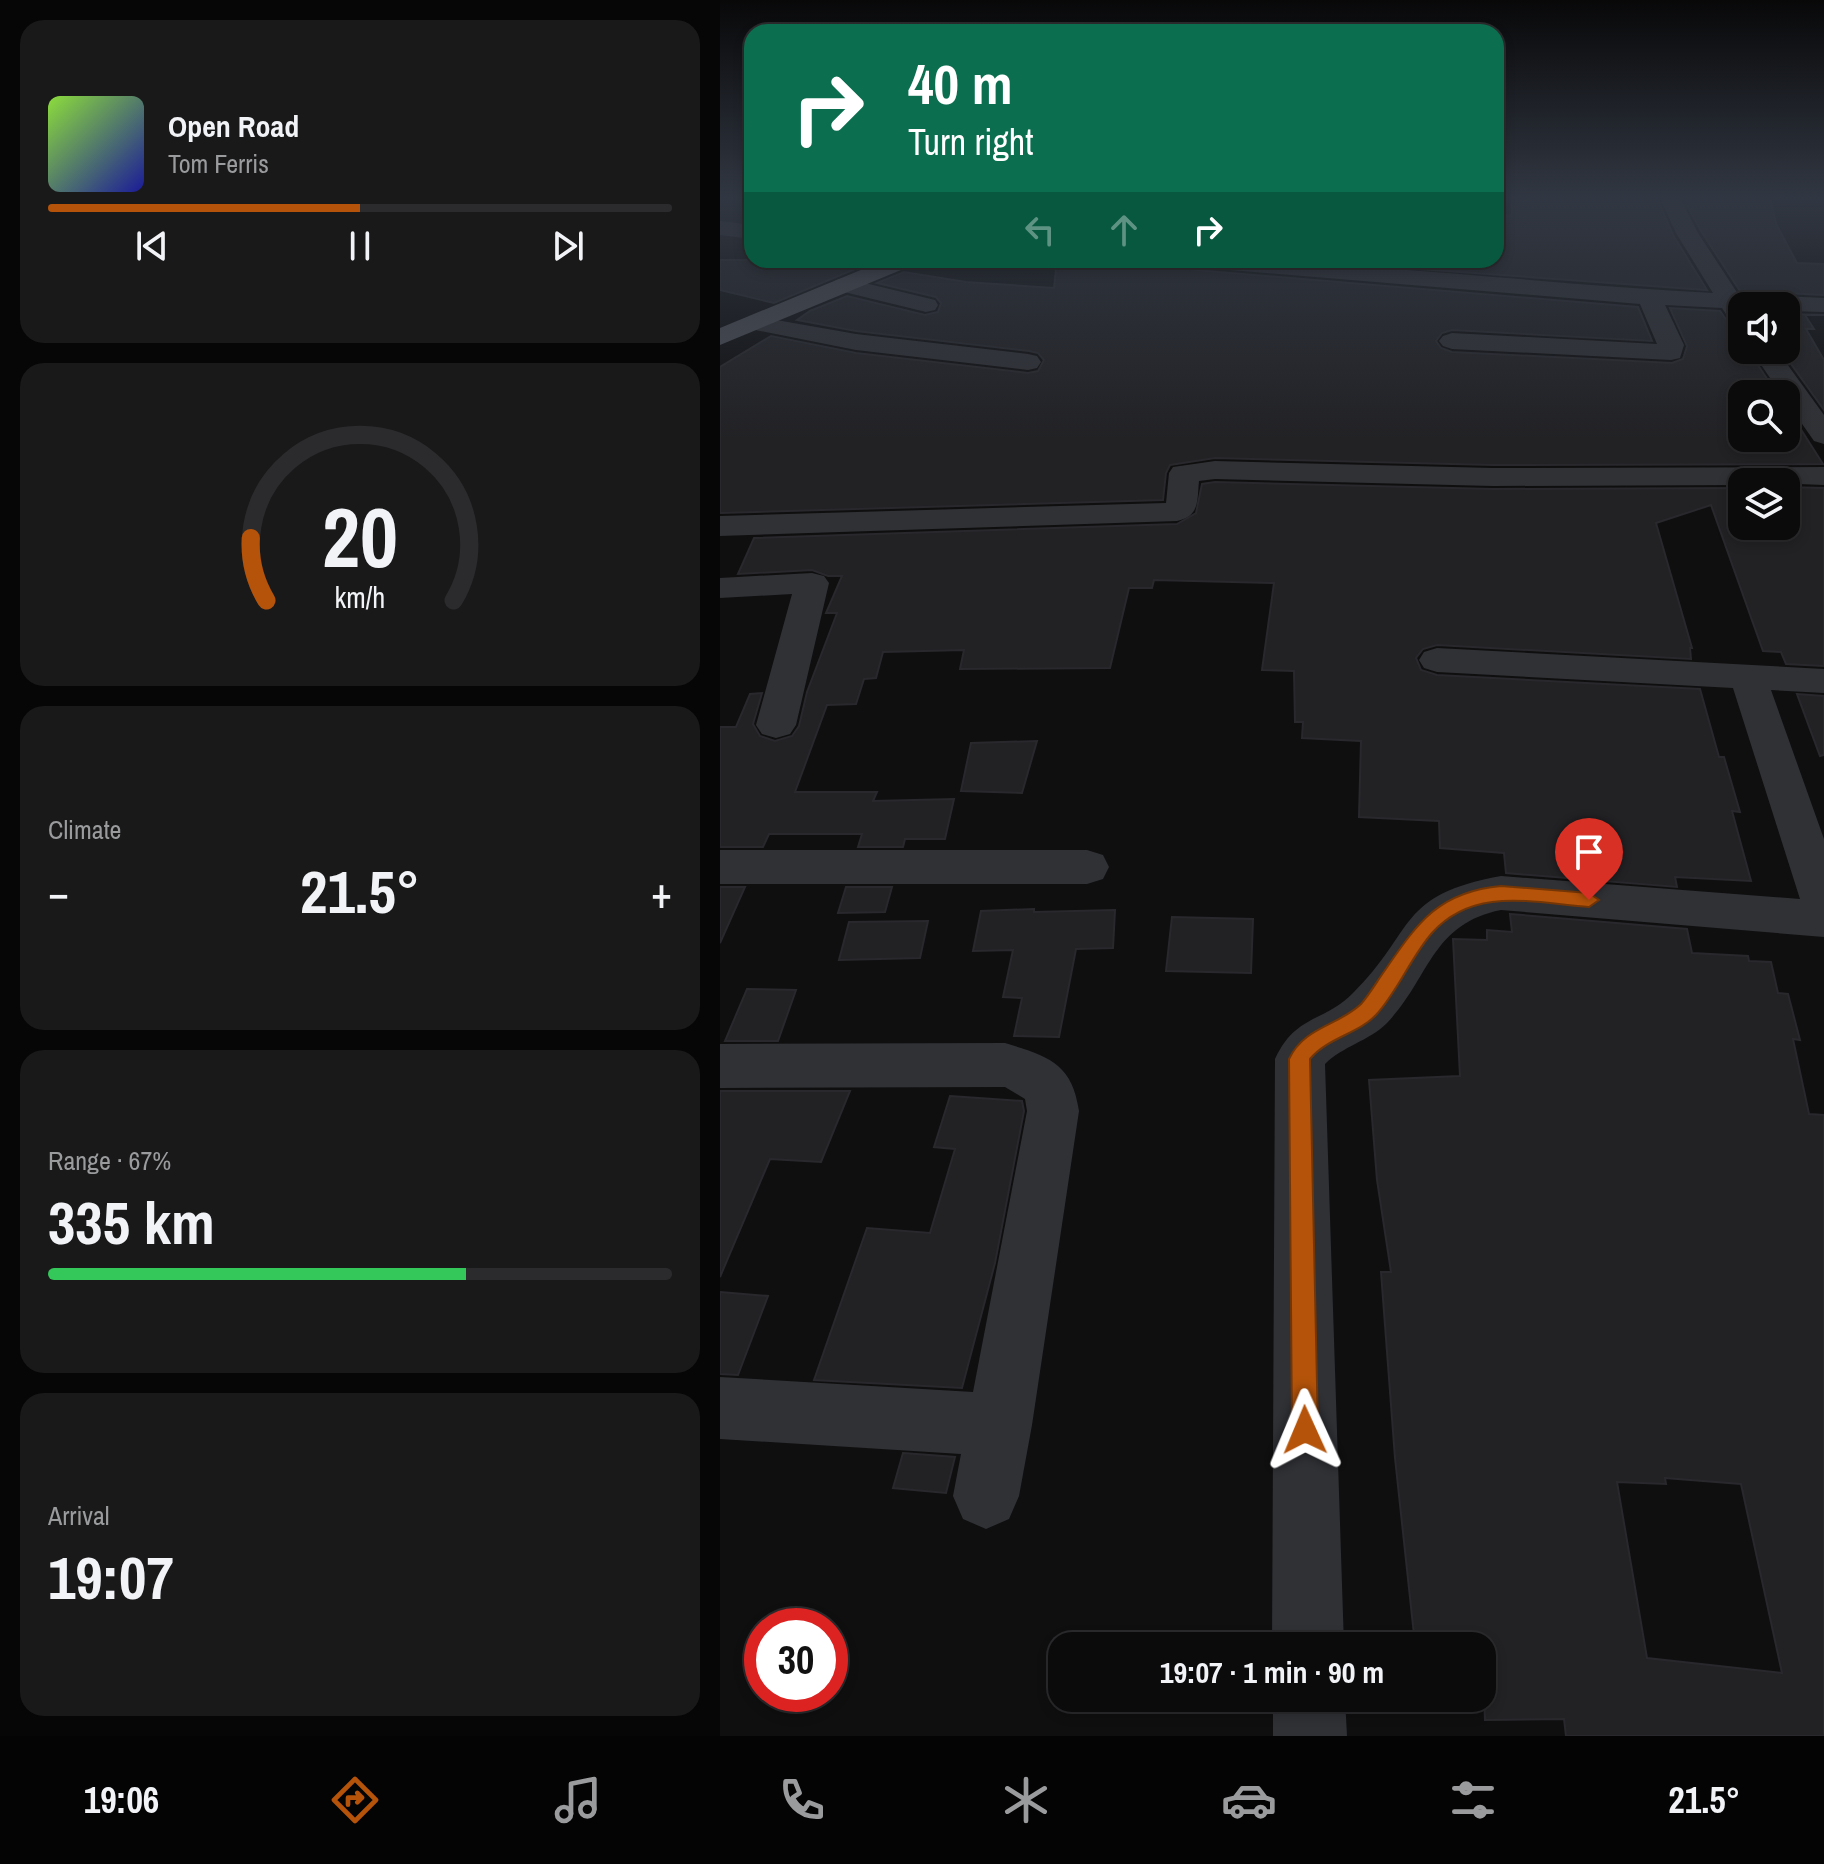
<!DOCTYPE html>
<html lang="en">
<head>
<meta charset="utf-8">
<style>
  body { margin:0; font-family:"Archivo Narrow",sans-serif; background:#19191a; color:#f1f3f6; height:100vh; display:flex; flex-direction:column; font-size:30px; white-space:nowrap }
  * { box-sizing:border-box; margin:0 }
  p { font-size:26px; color:#9a9b9d }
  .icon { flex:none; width:44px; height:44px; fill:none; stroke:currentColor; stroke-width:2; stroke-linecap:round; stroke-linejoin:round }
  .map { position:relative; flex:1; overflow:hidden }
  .panel { display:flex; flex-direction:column; gap:20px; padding:20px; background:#060607; width:720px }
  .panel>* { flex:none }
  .top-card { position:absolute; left:24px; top:24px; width:760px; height:244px; border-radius:24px; box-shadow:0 4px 12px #0003,0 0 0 2px #2b2b2d; background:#0b6e4f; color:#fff; overflow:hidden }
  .buttons { position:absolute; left:1008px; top:292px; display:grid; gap:16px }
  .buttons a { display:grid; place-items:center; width:72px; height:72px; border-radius:16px; background:#0b0b0c; box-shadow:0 4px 12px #0003,0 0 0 2px #2b2b2d; font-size:40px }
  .speed { position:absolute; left:24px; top:1608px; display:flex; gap:16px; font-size:40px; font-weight:700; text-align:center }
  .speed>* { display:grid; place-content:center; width:104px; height:104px; border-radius:50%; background:#0b0b0c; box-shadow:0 4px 12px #0003,0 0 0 2px #2b2b2d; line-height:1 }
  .speed .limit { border:12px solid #d22; background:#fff; color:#111 }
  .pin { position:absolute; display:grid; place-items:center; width:68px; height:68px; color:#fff; margin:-82px -34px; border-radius:50% 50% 50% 0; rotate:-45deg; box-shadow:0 0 8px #0007 }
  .pin .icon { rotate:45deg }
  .me { position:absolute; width:88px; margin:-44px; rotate:359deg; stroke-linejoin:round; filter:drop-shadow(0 0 6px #0008) }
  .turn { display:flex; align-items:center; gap:28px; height:168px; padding:0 32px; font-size:36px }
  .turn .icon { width:104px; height:104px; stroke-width:2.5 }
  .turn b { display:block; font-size:56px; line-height:68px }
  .lanes { display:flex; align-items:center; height:76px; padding:0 32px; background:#0003; justify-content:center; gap:40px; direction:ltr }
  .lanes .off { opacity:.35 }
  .big { font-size:60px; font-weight:800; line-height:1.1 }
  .panel .tile { flex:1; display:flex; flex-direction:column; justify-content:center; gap:12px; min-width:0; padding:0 28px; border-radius:24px; background:#19191a }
  .panel .dial { align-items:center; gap:0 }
  .dial svg { height:208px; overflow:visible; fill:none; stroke:#2b2b2d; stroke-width:7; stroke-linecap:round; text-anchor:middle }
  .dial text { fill:#f1f3f6; stroke:none }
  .song { display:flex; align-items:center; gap:24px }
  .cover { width:96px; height:96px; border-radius:12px; background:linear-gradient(135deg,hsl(90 70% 55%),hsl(240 70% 35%)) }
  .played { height:8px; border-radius:4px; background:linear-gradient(90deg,#b45309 50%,#2b2b2d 50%) }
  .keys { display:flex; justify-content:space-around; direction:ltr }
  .heat { display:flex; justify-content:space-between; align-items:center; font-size:44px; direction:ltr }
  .charge { height:12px; border-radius:6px; background:linear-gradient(90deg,#34c759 67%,#2b2b2d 0) }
  .trip { position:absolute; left:328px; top:1632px; width:448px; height:80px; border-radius:24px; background:#0b0b0c; box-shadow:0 4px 12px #0003,0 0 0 2px #2b2b2d; font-weight:800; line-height:80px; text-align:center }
  .menu { display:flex; height:128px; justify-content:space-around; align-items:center; background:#040405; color:#9a9b9d }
  .menu .icon { width:56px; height:56px }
  .menu .active { color:#b45309 }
  .menu b { font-size:36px; color:#f1f3f6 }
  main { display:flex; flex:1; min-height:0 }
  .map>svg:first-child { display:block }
  .building { fill:#222225; stroke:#29292d; stroke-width:2; fill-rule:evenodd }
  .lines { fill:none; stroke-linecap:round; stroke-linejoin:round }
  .minor { fill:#303135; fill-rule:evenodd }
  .major { fill:#4c4e54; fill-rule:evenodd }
  .route { fill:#b45309; stroke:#753606; stroke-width:2 }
</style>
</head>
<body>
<main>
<section class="panel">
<div class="tile">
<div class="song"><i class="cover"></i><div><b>Open Road</b><p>Tom Ferris</p></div></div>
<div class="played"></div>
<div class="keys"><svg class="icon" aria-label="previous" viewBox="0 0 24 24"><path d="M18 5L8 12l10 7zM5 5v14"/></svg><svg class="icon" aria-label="pause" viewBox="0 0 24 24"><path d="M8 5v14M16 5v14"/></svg><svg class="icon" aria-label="next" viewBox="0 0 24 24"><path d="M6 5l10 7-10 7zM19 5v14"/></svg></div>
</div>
<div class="tile dial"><svg viewBox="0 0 100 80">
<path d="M14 69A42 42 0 1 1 86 69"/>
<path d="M14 69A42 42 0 0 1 8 45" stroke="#b45309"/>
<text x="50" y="56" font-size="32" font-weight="700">20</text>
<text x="50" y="72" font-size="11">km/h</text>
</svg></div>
<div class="tile"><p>Climate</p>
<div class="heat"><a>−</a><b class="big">21.5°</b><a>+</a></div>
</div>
<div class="tile"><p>Range · 67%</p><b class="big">335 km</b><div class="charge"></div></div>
<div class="tile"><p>Arrival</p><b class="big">19:07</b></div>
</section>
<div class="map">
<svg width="1104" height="1736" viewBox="0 0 1104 1736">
  <rect width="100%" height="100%" fill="#0f0f10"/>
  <g class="building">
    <path d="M792,196H936L953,235L987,290L575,260H776V214L792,216Z"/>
    <path d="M962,196L1050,197L1056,224L1077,263L1104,264V295L1020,291L981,231Z"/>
    <path d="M0,260H128L147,264L54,303L0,290Z"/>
    <path d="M337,260H461L466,268L475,270L918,307L932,341L732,330L722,333L716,341L721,348L732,352L952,363L963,359L967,346L950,308L1000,311L1010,325L1022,328V350H1028L1057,394H1022V438H1066V406L1103,464L773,465L495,458L450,465L446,473L443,500L0,513V367L51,336L136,353L308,373L318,371L324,360L318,353L309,351L136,331L77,320L90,311L127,296L205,315L218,312L221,303L216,297L157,283L184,272L246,282L334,288Z"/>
    <path d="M1066,314L1104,315H1085L1094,329H1086L1104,360V410L1061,350H1066Z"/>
    <path d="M495,482L773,489L1022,488V526H1066V487L1104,488V666L1066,664L1061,652L1043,651L991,505L936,523L972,648H970L971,659L717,645L703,649L696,658L701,670L717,675L980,689L999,757H1004L1020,812L1012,811L1031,881L955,877L957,887L786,873L784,853L720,848L719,821L639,817L641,741L582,738L583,722H575L574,671L542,670L554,583L434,580L432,588H409L390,668L240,669L244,650L163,652L156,678L144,679L136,704L107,705L75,792H157L153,801L234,799L225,839H185L183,847H138L142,834H49L43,847H0V727H16L30,694L42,693L33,724L40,736L55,741L72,736L79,726L87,692L117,613H106L122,576H108L92,570L18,574L34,538L457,524L476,513L482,484Z"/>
    <path d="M1077,694L1104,696V755L1100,756Z"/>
    <path d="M317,741L302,793L241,791L251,743Z"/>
    <path d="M0,887H25L0,943Z"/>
    <path d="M126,887H172L165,912L118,913Z"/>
    <path d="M314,909V912L395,910L393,948L356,949L339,1037L294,1036L302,998L283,997L293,950L253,951L261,911Z"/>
    <path d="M790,914L967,929L972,953L1028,956L1029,961L1051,962L1058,993L1068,994L1080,1040L1073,1039L1089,1114L1104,1115V1736H846L844,1719L765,1720L762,1643L695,1644L675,1458L661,1272H671L657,1180L649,1080L740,1076L733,939L767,940V930L792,932ZM945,1478L1021,1484L1062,1673L927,1658L897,1482L946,1484Z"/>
    <path d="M452,917L533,919L531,973L446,971Z"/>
    <path d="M208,921L200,958L119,960L129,922Z"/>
    <path d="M27,989L76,990L58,1041H5Z"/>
    <path d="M0,1091H130L101,1162L50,1159L0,1277Z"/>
    <path d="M230,1096L302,1101L304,1111L275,1263L242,1388L94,1380L147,1228L210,1233L235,1149L214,1147Z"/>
    <path d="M0,1292L48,1296L18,1375L0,1374Z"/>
    <path d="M183,1453L235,1457L226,1493L173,1488Z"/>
  </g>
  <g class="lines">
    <g class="minor">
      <path d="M939,196H959L978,233L1018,294L1104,298V312L1066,311V306H1022L1021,325L1012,323L1002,308L945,305L964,345L960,358L951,360L732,349L723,346L719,341L723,336L732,333L937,344L920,304L475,267L467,265L464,260C640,260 816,284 993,293L956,233Z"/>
      <path d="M0,221L32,225V239L0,235Z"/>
      <path d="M124,278L215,300L218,305L215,310L206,312L116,290L112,285L116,280Z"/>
      <path d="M34,316L136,334L308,354L317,356L321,362L317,368L308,370L136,350L25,328L22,323L25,318Z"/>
      <path d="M1031,350H1057L1104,415V444L1094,441L1066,401V394H1061Z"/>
      <path d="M495,461L773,468L1104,467V485L1022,482V485L773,486L495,479L479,481C477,501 480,516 457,521L0,536V516L446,503L449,473L453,467Z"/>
      <path d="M92,573L104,576L109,583L76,725L70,734L56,738L42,734L36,725L72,594L0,598V578Z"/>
      <path d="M717,648L1104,669V693L1051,690L1104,839V937L781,910C711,924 710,978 667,1023C649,1041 623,1046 605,1064L624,1646H552L555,1059C576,1014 603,1023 633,993C696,931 676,895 781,876L1080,899L1013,688L717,672L704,668L699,660L704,652Z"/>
      <path d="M0,850H367L383,855L389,867L383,879L367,884H0Z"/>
      <path d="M285,1043C327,1056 352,1062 359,1111L312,1425L299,1496L289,1519L266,1529L243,1519L233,1496L241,1454L0,1439V1377L253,1392L307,1111L305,1099L285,1087L0,1088V1044Z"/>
      <path d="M553,1698H625L627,1736H553Z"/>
    </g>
    <path class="major" d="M165,260H196L193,265L0,345V328Z"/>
  </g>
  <linearGradient id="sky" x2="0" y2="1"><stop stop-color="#080809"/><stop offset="0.45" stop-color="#313742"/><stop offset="1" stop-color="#313742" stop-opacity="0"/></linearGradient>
  <rect width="1104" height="439" fill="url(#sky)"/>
  <path class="route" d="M781,886L869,893L879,900L869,907C814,903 754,886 712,933C691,957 678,991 656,1015C638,1034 607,1038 590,1059L598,1430L594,1439L585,1443L576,1439L572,1430L569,1059C584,1027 618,1026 641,1004C649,995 656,983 663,973C697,924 717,892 781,886Z"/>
</svg>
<div class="buttons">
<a><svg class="icon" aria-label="sound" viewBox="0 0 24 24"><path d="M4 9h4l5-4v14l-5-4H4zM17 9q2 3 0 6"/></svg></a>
<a><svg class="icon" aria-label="search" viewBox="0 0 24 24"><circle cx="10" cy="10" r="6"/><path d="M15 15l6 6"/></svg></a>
<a><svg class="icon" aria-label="layers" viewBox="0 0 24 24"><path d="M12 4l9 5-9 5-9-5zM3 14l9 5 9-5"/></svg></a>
</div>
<div class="speed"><div class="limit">30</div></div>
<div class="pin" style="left:869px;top:900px;background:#d93025"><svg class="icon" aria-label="arrive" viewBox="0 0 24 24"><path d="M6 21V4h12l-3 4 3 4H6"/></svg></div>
<svg class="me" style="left:585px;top:1430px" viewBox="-20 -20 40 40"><path d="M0-17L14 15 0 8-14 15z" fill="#b45309" stroke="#fff" stroke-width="4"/></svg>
<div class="trip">19:07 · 1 min · 90 m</div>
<div class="top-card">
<div class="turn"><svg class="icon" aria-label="right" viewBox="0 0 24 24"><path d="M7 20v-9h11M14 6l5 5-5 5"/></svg><div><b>40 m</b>Turn right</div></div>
<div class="lanes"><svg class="icon off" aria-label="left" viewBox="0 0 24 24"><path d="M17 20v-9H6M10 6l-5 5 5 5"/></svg><svg class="icon off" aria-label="ahead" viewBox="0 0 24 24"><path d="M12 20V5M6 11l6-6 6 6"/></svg><svg class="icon" aria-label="right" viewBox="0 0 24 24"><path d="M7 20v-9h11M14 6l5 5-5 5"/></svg></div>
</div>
</div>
</main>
<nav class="menu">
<b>19:06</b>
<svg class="icon active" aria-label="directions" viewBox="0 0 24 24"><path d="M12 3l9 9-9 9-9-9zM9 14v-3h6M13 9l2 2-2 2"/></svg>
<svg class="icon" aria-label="music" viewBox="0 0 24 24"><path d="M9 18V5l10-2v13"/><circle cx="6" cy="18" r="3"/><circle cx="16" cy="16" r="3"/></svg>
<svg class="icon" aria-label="phone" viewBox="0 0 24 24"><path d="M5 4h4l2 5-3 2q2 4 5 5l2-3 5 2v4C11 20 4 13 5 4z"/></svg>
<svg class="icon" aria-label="climate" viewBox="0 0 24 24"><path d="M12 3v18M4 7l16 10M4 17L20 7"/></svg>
<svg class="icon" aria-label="car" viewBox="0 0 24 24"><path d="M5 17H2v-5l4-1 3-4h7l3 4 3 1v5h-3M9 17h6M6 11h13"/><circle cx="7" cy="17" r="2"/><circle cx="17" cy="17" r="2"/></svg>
<svg class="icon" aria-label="filters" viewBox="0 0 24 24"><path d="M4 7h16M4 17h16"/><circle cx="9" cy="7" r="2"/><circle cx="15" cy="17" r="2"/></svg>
<b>21.5°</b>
</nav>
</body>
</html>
